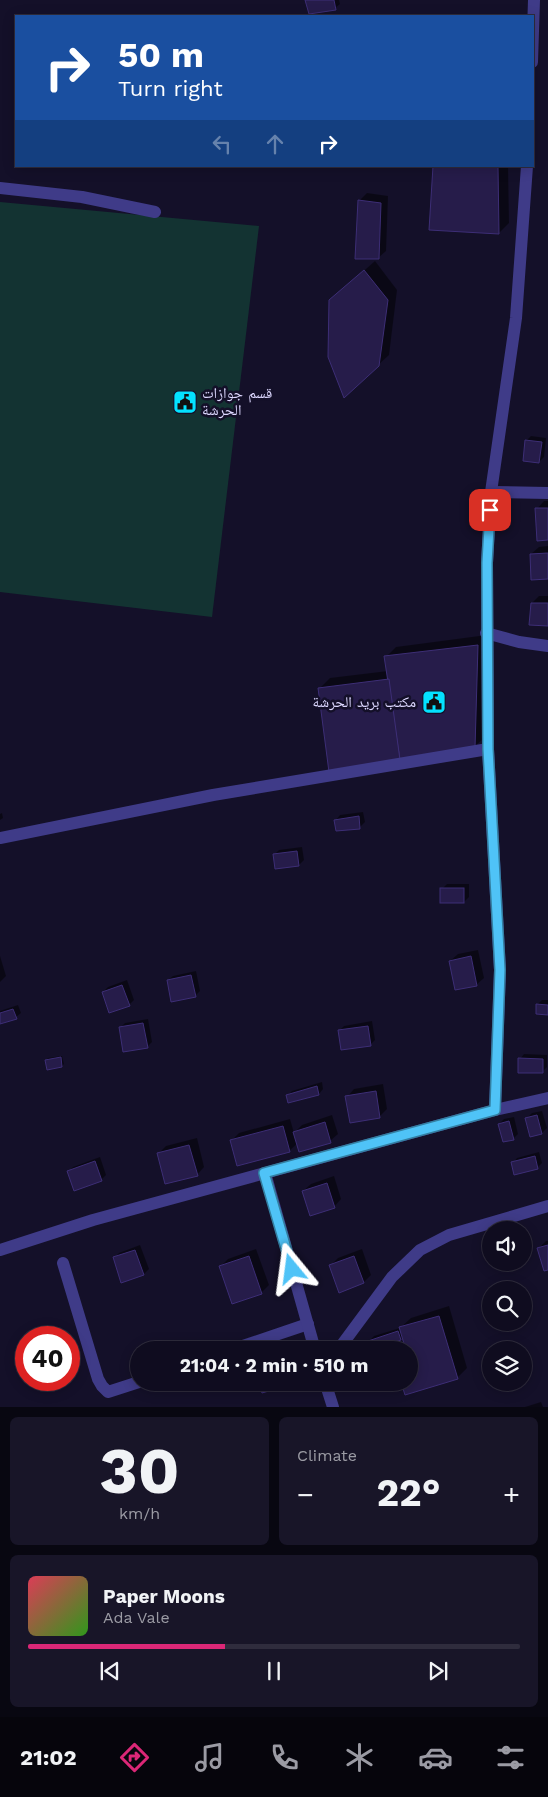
<!DOCTYPE html>
<html lang="en">
<head>
<meta charset="utf-8">
<style>
  body { margin:0; font-family:"Work Sans","Noto Naskh Arabic",sans-serif; background:#181528; color:#f1f3f6; height:100vh; display:flex; flex-direction:column; font-size:19px; white-space:nowrap }
  * { box-sizing:border-box; margin:0 }
  p { font-size:16px; color:#9b9ba4 }
  .icon { flex:none; width:28px; height:28px; fill:none; stroke:currentColor; stroke-width:2; stroke-linecap:round; stroke-linejoin:round }
  .map { position:relative; height:1407px; overflow:hidden }
  .panel { display:flex; flex-direction:column; gap:10px; padding:10px; background:#080711; flex:1 }
  .panel>* { flex:none }
  .guide { position:absolute; left:15px; top:15px; width:519px; height:152px; border-radius:0px; box-shadow:0 2px 12px #0003,0 0 0 1px #2f2c3d; background:#1a4fa0; color:#fff; overflow:hidden }
  .controls { position:absolute; left:482px; top:1221px; display:grid; gap:10px }
  .controls a { display:grid; place-items:center; width:50px; height:50px; border-radius:50%; background:#0f0c1f; box-shadow:0 2px 12px #0003,0 0 0 1px #2f2c3d; font-size:25px }
  .speed { position:absolute; left:15px; top:1326px; display:flex; gap:10px; font-size:25px; font-weight:700; text-align:center }
  .speed>* { display:grid; place-content:center; width:65px; height:65px; border-radius:50%; background:#0f0c1f; box-shadow:0 2px 12px #0003,0 0 0 1px #2f2c3d; line-height:1 }
  .speed .limit { border:8px solid #d22; background:#fff; color:#111 }
  .pin { position:absolute; display:grid; place-items:center; width:42px; height:42px; color:#fff; margin:-21px; border-radius:10px; box-shadow:0 2px 8px #0006 }
  .me { position:absolute; width:55px; margin:-28px; rotate:344deg; stroke-linejoin:round; filter:drop-shadow(0 0 4px #0008) }
  .turn { display:flex; align-items:center; gap:18px; height:105px; padding:0 20px; font-size:22px }
  .turn .icon { width:65px; height:65px; stroke-width:2.5 }
  .turn b { display:block; font-size:35px; line-height:42px }
  .lanes { display:flex; align-items:center; height:48px; padding:0 20px; background:#0003; justify-content:center; gap:25px; direction:ltr }
  .lanes .off { opacity:.35 }
  .big { font-size:38px; font-weight:700; line-height:1.1 }
  .panel .card { flex:1; display:flex; flex-direction:column; justify-content:center; gap:8px; min-width:0; padding:0 18px; border-radius:8px; background:#181528 }
  .panel .dial { align-items:center; gap:0 }
  .dial b { font-size:65px; line-height:1 }
  .song { display:flex; align-items:center; gap:15px }
  .cover { width:60px; height:60px; border-radius:8px; background:linear-gradient(135deg,hsl(350 70% 55%),hsl(110 70% 35%)) }
  .played { height:5px; border-radius:2px; background:linear-gradient(90deg,#db2777 40%,#2f2c3d 40%) }
  .keys { display:flex; justify-content:space-around; direction:ltr }
  .heat { display:flex; justify-content:space-between; align-items:center; font-size:28px; direction:ltr }
  .panel .tiles { flex:1; display:grid; gap:10px; grid-template-columns:1fr 1fr }
  .card:last-child { grid-column:span 2 }
  .trip { position:absolute; left:130px; top:1341px; width:288px; height:50px; border-radius:25px; background:#0f0c1f; box-shadow:0 2px 12px #0003,0 0 0 1px #2f2c3d; font-weight:700; line-height:50px; text-align:center }
  .dock { display:flex; height:80px; justify-content:space-around; align-items:center; background:#06050c; color:#9b9ba4 }
  .dock .icon { width:35px; height:35px }
  .dock .active { color:#db2777 }
  .dock b { font-size:22px; color:#f1f3f6 }
  .map>svg:first-child { display:block }
  .green { fill:#133332 }
  .shadow { fill:#0007 }
  .building { fill:#261c4a; stroke:#3d2e76 }
  .lines { fill:none; stroke-linecap:round; stroke-linejoin:round }
  .minor { stroke:#3f3b88; stroke-width:12 }
  .route-casing { stroke:#337fa1; stroke-width:12 }
  .route { stroke:#4fc3f7; stroke-width:9 }
  .labels { text-anchor:middle; dominant-baseline:central; stroke-width:5; stroke-linejoin:round; paint-order:stroke }
  .poi-label { font-size:15px; fill:#ddd8ff; stroke:#141029; text-anchor:start }
</style>
</head>
<body>
<div class="map">
<svg width="548" height="1407" viewBox="0 0 548 1407">
  <rect width="100%" height="100%" fill="#141029"/>
  <path class="green" d="M0,202L259,226L212,617L0,592Z"/>
  <g class="shadow">
    <path d="M307,0H339L340,4L335,8Z"/>
    <path d="M435,166H508L509,223L499,233Z"/>
    <path d="M367,193L388,196L386,251L378,258L359,201Z"/>
    <path d="M375,261L397,290L389,355L378,365L330,301Z"/>
    <path d="M531,436L546,438L544,457L539,462L526,441Z"/>
    <path d="M544,501H548V539L537,509Z"/>
    <path d="M548,546V578L531,554L539,547Z"/>
    <path d="M539,596H548V625L532,603Z"/>
    <path d="M487,635L485,737L474,747L320,688L330,678L388,671L386,657L396,647Z"/>
    <path d="M363,812L365,822L360,827L336,820L340,815Z"/>
    <path d="M2,813L3,818L0,820V814Z"/>
    <path d="M302,847L304,860L299,865L274,855L279,850Z"/>
    <path d="M447,884H469V897L464,902L442,889Z"/>
    <path d="M478,950L484,978L476,985L450,961L458,954Z"/>
    <path d="M0,956L6,976L0,982Z"/>
    <path d="M196,971L200,991L195,996L168,980L173,976Z"/>
    <path d="M127,980L134,1000L129,1005L103,992L108,987Z"/>
    <path d="M542,1000H548V1013L537,1005Z"/>
    <path d="M18,1005L21,1013L16,1017L0,1023V1011Z"/>
    <path d="M148,1019L152,1042L147,1047L120,1028L125,1023Z"/>
    <path d="M372,1021L375,1040L370,1045L339,1031L344,1026Z"/>
    <path d="M524,1054L547,1055V1067L542,1072L520,1059Z"/>
    <path d="M62,1056L64,1064L62,1066L46,1061L48,1058Z"/>
    <path d="M322,1082L323,1089L319,1094L287,1096L292,1091Z"/>
    <path d="M383,1084L387,1109L379,1117L347,1097L354,1089Z"/>
    <path d="M542,1111L547,1128L542,1133L527,1118L532,1113Z"/>
    <path d="M332,1115L338,1134L330,1141L298,1143L289,1151L232,1140L239,1133L290,1119L294,1133L302,1125Z"/>
    <path d="M514,1117L518,1134L513,1139L499,1124L504,1119Z"/>
    <path d="M197,1138L204,1167L197,1175L159,1153L166,1146Z"/>
    <path d="M539,1152L542,1163L537,1168L513,1163L517,1158Z"/>
    <path d="M100,1157L106,1175L101,1180L68,1172L73,1167Z"/>
    <path d="M334,1176L341,1199L334,1207L303,1191L311,1184Z"/>
    <path d="M546,1241H548V1269L538,1249Z"/>
    <path d="M140,1245L149,1269L144,1274L114,1258L119,1253Z"/>
    <path d="M256,1249L269,1285L261,1293L220,1267L228,1259Z"/>
    <path d="M362,1249L371,1275L364,1282L330,1266L338,1258Z"/>
    <path d="M449,1306L467,1368L457,1378L409,1382V1350H395L404,1340L403,1336L400,1339L369,1341L374,1336L400,1328L411,1318Z"/>
    <path d="M541,1402L543,1407H525Z"/>
  </g>
  <g class="building">
    <path d="M305,0H334L336,10L309,14Z"/>
    <path d="M433,166L498,167L499,234L429,230Z"/>
    <path d="M358,200L381,203L379,259H355Z"/>
    <path d="M364,270L388,300L379,366L344,398L328,357L329,300Z"/>
    <path d="M525,440L542,442L539,463L523,461Z"/>
    <path d="M535,508H548V540L537,541Z"/>
    <path d="M548,553V579L531,580L530,554Z"/>
    <path d="M531,603H548V626L529,625Z"/>
    <path d="M478,645L475,748L400,760L384,656Z"/>
    <path d="M389,679L400,760L329,772L318,688Z"/>
    <path d="M359,816L360,829L336,831L334,820Z"/>
    <path d="M297,851L299,866L275,869L273,854Z"/>
    <rect x="440" y="888" width="24" height="15"/>
    <path d="M471,956L477,986L455,990L449,961Z"/>
    <path d="M191,975L196,997L171,1002L167,980Z"/>
    <path d="M122,985L130,1006L109,1013L102,992Z"/>
    <path d="M536,1004L548,1005V1015L536,1014Z"/>
    <path d="M13,1009L17,1019L0,1024V1013Z"/>
    <path d="M143,1023L148,1048L123,1052L119,1027Z"/>
    <path d="M368,1026L371,1046L341,1050L338,1030Z"/>
    <path d="M61,1057L62,1067L47,1070L45,1060Z"/>
    <path d="M518,1058L543,1059V1073H518Z"/>
    <path d="M317,1086L319,1095L288,1103L286,1095Z"/>
    <path d="M376,1091L380,1118L350,1123L345,1096Z"/>
    <path d="M537,1115L542,1134L530,1137L525,1118Z"/>
    <path d="M509,1121L514,1140L503,1142L498,1124Z"/>
    <path d="M325,1122L331,1143L299,1152L293,1132Z"/>
    <path d="M283,1126L290,1152L237,1166L230,1140Z"/>
    <path d="M189,1145L198,1176L165,1184L157,1153Z"/>
    <path d="M535,1156L538,1169L514,1175L511,1162Z"/>
    <path d="M95,1161L102,1181L74,1191L67,1171Z"/>
    <path d="M327,1183L335,1208L310,1216L302,1191Z"/>
    <path d="M548,1245V1270L544,1271L537,1248Z"/>
    <path d="M135,1250L144,1275L121,1283L113,1257Z"/>
    <path d="M249,1256L262,1294L232,1304L219,1266Z"/>
    <path d="M354,1256L364,1283L339,1293L329,1265Z"/>
    <path d="M439,1316L458,1379L405,1395L401,1382H409V1350H395L405,1347L399,1327Z"/>
    <path d="M398,1331L401,1340L370,1349L368,1341Z"/>
    <path d="M258,1382H280L282,1387L262,1393Z"/>
  </g>
  <g class="lines">
    <g class="minor">
      <path d="M532,62L534,0"/>
      <path d="M0,188L82,197L155,212"/>
      <path d="M491,492L548,493"/>
      <path d="M486,633L519,642L548,646"/>
      <path d="M0,838L213,795L488,749"/>
      <path d="M495,1110L500,970L488,749L487,563L491,492L516,318L527,166"/>
      <path d="M0,1250L93,1220L265,1173"/>
      <path d="M63,1263L98,1379L102,1386L108,1392L139,1382"/>
      <path d="M231,1350L308,1324"/>
      <path d="M315,1350L265,1173L495,1110L548,1098"/>
      <path d="M338,1350L392,1277L420,1250L449,1235L548,1206"/>
      <path d="M325,1382L333,1407"/>
    </g>
  </g>
  <g class="lines">
    <g class="route-casing">
      <path id="route" d="M292,1269L264,1173L495,1110L500,970L488,749L487,563L490,510"/>
    </g>
    <use href="#route" class="route"/>
  </g>
  <defs>
    <g id="civic-square" transform="scale(1.25)"><rect x="-9" y="-9" width="18" height="18" rx="4" fill="#04e2ff" stroke="#141029"/><path d="M-.6-6.5H3V-4.5H.6V-3L4-1V1h2V6H-6V1h2V-1L-.6-3ZM-1.2 2.5V6h2.4V2.5Z" fill="#111"/></g>
  </defs>
  <g fill-rule="evenodd">
    <use href="#civic-square" x="185" y="402"/>
    <use href="#civic-square" x="434" y="702"/>
  </g>
  <g class="labels">
    <g class="poi-label">
      <text x="202" y="393">قسم جوازات<tspan x="202" dy="17">الحرشة</tspan></text>
      <text x="416" y="702" text-anchor="end">مكتب بريد الحرشة</text>
    </g>
  </g>
</svg>
<div class="controls">
<a><svg class="icon" aria-label="sound" viewBox="0 0 24 24"><path d="M4 9h4l5-4v14l-5-4H4zM17 9q2 3 0 6"/></svg></a>
<a><svg class="icon" aria-label="search" viewBox="0 0 24 24"><circle cx="10" cy="10" r="6"/><path d="M15 15l6 6"/></svg></a>
<a><svg class="icon" aria-label="layers" viewBox="0 0 24 24"><path d="M12 4l9 5-9 5-9-5zM3 14l9 5 9-5"/></svg></a>
</div>
<div class="speed"><div class="limit">40</div></div>
<div class="pin" style="left:490px;top:510px;background:#d93025"><svg class="icon" aria-label="arrive" viewBox="0 0 24 24"><path d="M6 21V4h12l-3 4 3 4H6"/></svg></div>
<svg class="me" style="left:292px;top:1269px" viewBox="-20 -20 40 40"><path d="M0-17L14 15 0 8-14 15z" fill="#4fc3f7" stroke="#fff" stroke-width="4"/></svg>
<div class="trip">21:04 · 2 min · 510 m</div>
<div class="guide">
<div class="turn"><svg class="icon" aria-label="right" viewBox="0 0 24 24"><path d="M7 20v-9h11M14 6l5 5-5 5"/></svg><div><b>50 m</b>Turn right</div></div>
<div class="lanes"><svg class="icon off" aria-label="left" viewBox="0 0 24 24"><path d="M17 20v-9H6M10 6l-5 5 5 5"/></svg><svg class="icon off" aria-label="ahead" viewBox="0 0 24 24"><path d="M12 20V5M6 11l6-6 6 6"/></svg><svg class="icon" aria-label="right" viewBox="0 0 24 24"><path d="M7 20v-9h11M14 6l5 5-5 5"/></svg></div>
</div>
</div>
<section class="panel">
<div class="tiles">
<div class="card dial"><b>30</b><p>km/h</p></div>
<div class="card"><p>Climate</p>
<div class="heat"><a>−</a><b class="big">22°</b><a>+</a></div>
</div>
<div class="card">
<div class="song"><i class="cover"></i><div><b>Paper Moons</b><p>Ada Vale</p></div></div>
<div class="played"></div>
<div class="keys"><svg class="icon" aria-label="previous" viewBox="0 0 24 24"><path d="M18 5L8 12l10 7zM5 5v14"/></svg><svg class="icon" aria-label="pause" viewBox="0 0 24 24"><path d="M8 5v14M16 5v14"/></svg><svg class="icon" aria-label="next" viewBox="0 0 24 24"><path d="M6 5l10 7-10 7zM19 5v14"/></svg></div>
</div>
</div>
</section>
<nav class="dock">
<b>21:02</b>
<svg class="icon active" aria-label="directions" viewBox="0 0 24 24"><path d="M12 3l9 9-9 9-9-9zM9 14v-3h6M13 9l2 2-2 2"/></svg>
<svg class="icon" aria-label="music" viewBox="0 0 24 24"><path d="M9 18V5l10-2v13"/><circle cx="6" cy="18" r="3"/><circle cx="16" cy="16" r="3"/></svg>
<svg class="icon" aria-label="phone" viewBox="0 0 24 24"><path d="M5 4h4l2 5-3 2q2 4 5 5l2-3 5 2v4C11 20 4 13 5 4z"/></svg>
<svg class="icon" aria-label="climate" viewBox="0 0 24 24"><path d="M12 3v18M4 7l16 10M4 17L20 7"/></svg>
<svg class="icon" aria-label="car" viewBox="0 0 24 24"><path d="M5 17H2v-5l4-1 3-4h7l3 4 3 1v5h-3M9 17h6M6 11h13"/><circle cx="7" cy="17" r="2"/><circle cx="17" cy="17" r="2"/></svg>
<svg class="icon" aria-label="filters" viewBox="0 0 24 24"><path d="M4 7h16M4 17h16"/><circle cx="9" cy="7" r="2"/><circle cx="15" cy="17" r="2"/></svg>
</nav>
</body>
</html>
